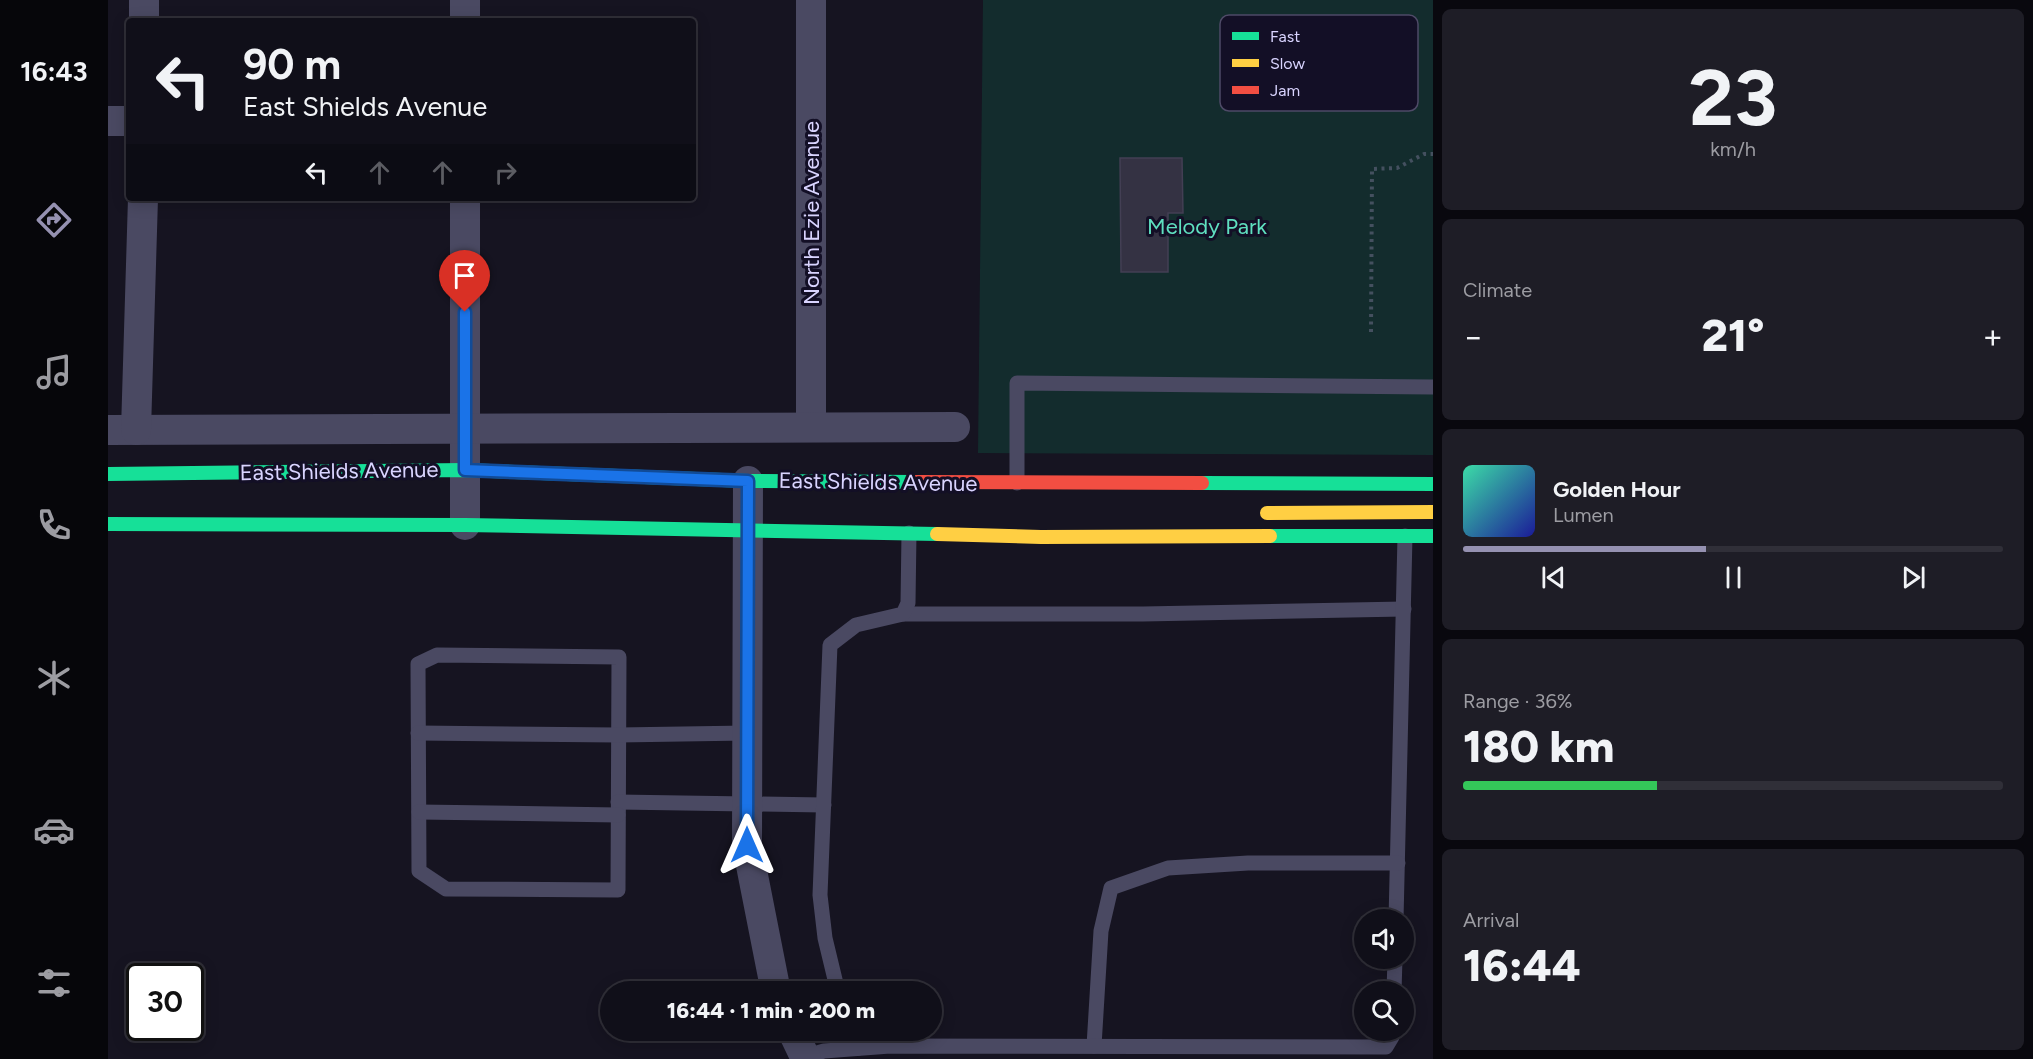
<!DOCTYPE html>
<html lang="en">
<head>
<meta charset="utf-8">
<style>
  body { margin:0; font-family:Figtree,sans-serif; background:#1e1d26; color:#f1f3f6; height:100vh; display:flex; flex-direction:column; font-size:22px; white-space:nowrap }
  * { box-sizing:border-box; margin:0 }
  p { font-size:20px; color:#9c9ca2 }
  .icon { flex:none; width:33px; height:33px; fill:none; stroke:currentColor; stroke-width:2; stroke-linecap:round; stroke-linejoin:round }
  .map { position:relative; flex:1; overflow:hidden }
  .panel { display:flex; flex-direction:column; gap:9px; padding:9px; background:#09080e; width:600px }
  .panel>* { flex:none }
  .guide { position:absolute; left:18px; top:18px; width:570px; height:183px; border-radius:6px; box-shadow:0 3px 15px #0003,0 0 0 2px #302f38; background:#100f19; color:#f1f3f6; overflow:hidden }
  .buttons { position:absolute; left:1246px; top:909px; display:grid; gap:12px }
  .buttons a { display:grid; place-items:center; width:60px; height:60px; border-radius:50%; background:#100f19; box-shadow:0 3px 15px #0003,0 0 0 2px #302f38; font-size:30px }
  .speed { position:absolute; left:18px; top:963px; display:flex; gap:12px; font-size:30px; font-weight:700; text-align:center }
  .speed>* { display:grid; place-content:center; width:78px; height:78px; border-radius:50%; background:#100f19; box-shadow:0 3px 15px #0003,0 0 0 2px #302f38; line-height:1 }
  .speed .limit { border:3px solid #111; border-radius:9px; background:#fff; color:#111 }
  .pin { position:absolute; display:grid; place-items:center; width:51px; height:51px; color:#fff; margin:-62px -26px; border-radius:50% 50% 50% 0; rotate:-45deg; box-shadow:0 0 6px #0007 }
  .pin .icon { rotate:45deg }
  .me { position:absolute; width:66px; margin:-33px; rotate:0deg; stroke-linejoin:round; filter:drop-shadow(0 0 4px #0008) }
  .turn { display:flex; align-items:center; gap:21px; height:126px; padding:0 18px; font-size:27px }
  .turn .icon { width:78px; height:78px; stroke-width:2.5 }
  .turn b { display:block; font-size:42px; line-height:51px }
  .lanes { display:flex; align-items:center; height:57px; padding:0 18px; background:#0003; justify-content:center; gap:30px; direction:ltr }
  .lanes .off { opacity:.35 }
  .big { font-size:45px; font-weight:800; line-height:1.1 }
  .panel .card { flex:1; display:flex; flex-direction:column; justify-content:center; gap:9px; min-width:0; padding:0 21px; border-radius:9px; background:#1e1d26 }
  .panel .dial { align-items:center; gap:0 }
  .dial b { font-size:78px; line-height:1 }
  .song { display:flex; align-items:center; gap:18px }
  .cover { width:72px; height:72px; border-radius:9px; background:linear-gradient(135deg,hsl(160 70% 55%),hsl(240 70% 35%)) }
  .played { height:6px; border-radius:3px; background:linear-gradient(90deg,#9591b1 45%,#302f38 45%) }
  .keys { display:flex; justify-content:space-around; direction:ltr }
  .heat { display:flex; justify-content:space-between; align-items:center; font-size:33px; direction:ltr }
  .charge { height:9px; border-radius:4px; background:linear-gradient(90deg,#34c759 36%,#302f38 0) }
  .trip { position:absolute; left:492px; top:981px; width:342px; height:60px; border-radius:30px; background:#100f19; box-shadow:0 3px 15px #0003,0 0 0 2px #302f38; font-weight:800; line-height:60px; text-align:center }
  main { display:flex; flex:1; min-height:0 }
  .tabs { display:flex; flex-direction:column; width:108px; justify-content:space-around; align-items:center; background:#06060a; color:#9c9ca2 }
  .tabs .icon { width:42px; height:42px }
  .tabs .selected { color:#9591b1 }
  .tabs b { font-size:27px; color:#f1f3f6 }
  .map>svg:first-child { display:block }
  .green { fill:#132c2d }
  .building { fill:#343243; stroke:#433f54; stroke-width:1.5 }
  .lines { fill:none; stroke-linecap:round; stroke-linejoin:round }
  .path { stroke:#44505f; stroke-width:4; stroke-dasharray:3 4.5; stroke-linecap:butt }
  .lane { stroke:#4a4962; stroke-width:15 }
  .street { stroke:#4a4962; stroke-width:30 }
  .fast { stroke:#16e098; stroke-width:14 }
  .slow { stroke:#ffcf43; stroke-width:14 }
  .jam { stroke:#f24e42; stroke-width:14 }
  .route-casing { stroke:#114b97; stroke-width:15 }
  .route { stroke:#1a73e8; stroke-width:10 }
  .labels { text-anchor:middle; dominant-baseline:central; stroke-width:6; stroke-linejoin:round; paint-order:stroke }
  .street-label { font-size:22px; fill:#d9d4ff; stroke:#130f26 }
  .park-label { font-size:22px; fill:#5fe0c0; stroke:#130f26 }
  .key { fill:#130f26; stroke:#4e4a67; stroke-width:1.5 }
  .key-label { font-size:16px; fill:#d9d4ff }
</style>
</head>
<body>
<main>
<nav class="tabs">
<b>16:43</b>
<svg class="icon selected" aria-label="directions" viewBox="0 0 24 24"><path d="M12 3l9 9-9 9-9-9zM9 14v-3h6M13 9l2 2-2 2"/></svg>
<svg class="icon" aria-label="music" viewBox="0 0 24 24"><path d="M9 18V5l10-2v13"/><circle cx="6" cy="18" r="3"/><circle cx="16" cy="16" r="3"/></svg>
<svg class="icon" aria-label="phone" viewBox="0 0 24 24"><path d="M5 4h4l2 5-3 2q2 4 5 5l2-3 5 2v4C11 20 4 13 5 4z"/></svg>
<svg class="icon" aria-label="climate" viewBox="0 0 24 24"><path d="M12 3v18M4 7l16 10M4 17L20 7"/></svg>
<svg class="icon" aria-label="car" viewBox="0 0 24 24"><path d="M5 17H2v-5l4-1 3-4h7l3 4 3 1v5h-3M9 17h6M6 11h13"/><circle cx="7" cy="17" r="2"/><circle cx="17" cy="17" r="2"/></svg>
<svg class="icon" aria-label="filters" viewBox="0 0 24 24"><path d="M4 7h16M4 17h16"/><circle cx="9" cy="7" r="2"/><circle cx="15" cy="17" r="2"/></svg>
</nav>
<div class="map">
<svg width="1325" height="1059" viewBox="0 0 1325 1059">
  <rect width="100%" height="100%" fill="#161421"/>
  <path class="green" d="M875,0H1325V455L870,453Z"/>
  <path class="building" d="M1012,158H1074L1075,213H1060V272H1013Z"/>
  <g class="lines">
    <path class="path" d="M1263,332L1264,169L1289,168L1316,154H1325"/>
    <g class="lane">
      <path d="M909,483V383L1325,387"/>
      <path d="M795,614H1035L1296,609"/>
      <path d="M329,655L511,657L510,890L338,889L311,871L310,664Z"/>
      <path d="M310,733L510,735L639,733"/>
      <path d="M510,802L716,805"/>
      <path d="M311,812L510,815"/>
      <path d="M1288,920L1297,536"/>
      <path d="M730,992L717,938L712,895L722,645L748,625L795,614L800,603L801,533"/>
      <path d="M1286,992L1287,958"/>
      <path d="M743,1030L751,1048"/>
      <path d="M986,1046L993,931L1003,888L1060,868L1140,863H1290"/>
      <path d="M696,1057L716,1051L782,1046L1278,1047L1284,1037V1030"/>
    </g>
    <g class="street">
      <path d="M36,0V21"/>
      <path d="M357,0V21"/>
      <path d="M703,0V427"/>
      <path d="M0,121H21"/>
      <path d="M357,198V525"/>
      <path d="M0,430L847,427"/>
      <path d="M28,430L35,198"/>
      <path d="M640,481L639,845L668,992"/>
      <path d="M684,1030L698,1059"/>
    </g>
    <g class="fast">
      <path d="M0,474L357,470L640,481L806,482"/>
      <path d="M1094,483L1325,484"/>
      <path d="M0,524L357,525L829,534"/>
      <path d="M1162,536H1325"/>
    </g>
    <g class="slow">
      <path d="M1159,513L1325,512"/>
      <path d="M829,534L933,537L1162,536"/>
    </g>
    <path class="jam" d="M806,482L1094,483"/>
  </g>
  <g class="lines">
    <g class="route-casing">
      <path id="route" d="M357,312V470L640,481L639,845"/>
    </g>
    <use href="#route" class="route"/>
  </g>
  <g class="labels">
    <g class="street-label">
      <text transform="translate(703 213) rotate(-90)">North Ezie Avenue</text>
      <text transform="translate(231 471) rotate(-1)">East Shields Avenue</text>
      <text transform="translate(770 482) rotate(1)">East Shields Avenue</text>
    </g>
    <g class="park-label">
      <text x="1099" y="226">Melody Park</text>
    </g>
  </g>
  <rect x="1112" y="15" width="198" height="96" rx="9" class="key"/>
  <rect x="1124" y="32" width="27" height="8" fill="#16e098"/>
  <rect x="1124" y="59" width="27" height="8" fill="#ffcf43"/>
  <rect x="1124" y="86" width="27" height="8" fill="#f24e42"/>
  <g class="key-label">
    <text x="1162" y="42">Fast</text>
    <text x="1162" y="69">Slow</text>
    <text x="1162" y="96">Jam</text>
  </g>
</svg>
<div class="buttons">
<a><svg class="icon" aria-label="sound" viewBox="0 0 24 24"><path d="M4 9h4l5-4v14l-5-4H4zM17 9q2 3 0 6"/></svg></a>
<a><svg class="icon" aria-label="search" viewBox="0 0 24 24"><circle cx="10" cy="10" r="6"/><path d="M15 15l6 6"/></svg></a>
</div>
<div class="speed"><div class="limit">30</div></div>
<div class="pin" style="left:357px;top:312px;background:#d93025"><svg class="icon" aria-label="arrive" viewBox="0 0 24 24"><path d="M6 21V4h12l-3 4 3 4H6"/></svg></div>
<svg class="me" style="left:639px;top:845px" viewBox="-20 -20 40 40"><path d="M0-17L14 15 0 8-14 15z" fill="#1a73e8" stroke="#fff" stroke-width="4"/></svg>
<div class="trip">16:44 · 1 min · 200 m</div>
<div class="guide">
<div class="turn"><svg class="icon" aria-label="left" viewBox="0 0 24 24"><path d="M17 20v-9H6M10 6l-5 5 5 5"/></svg><div><b>90 m</b>East Shields Avenue</div></div>
<div class="lanes"><svg class="icon" aria-label="left" viewBox="0 0 24 24"><path d="M17 20v-9H6M10 6l-5 5 5 5"/></svg><svg class="icon off" aria-label="ahead" viewBox="0 0 24 24"><path d="M12 20V5M6 11l6-6 6 6"/></svg><svg class="icon off" aria-label="ahead" viewBox="0 0 24 24"><path d="M12 20V5M6 11l6-6 6 6"/></svg><svg class="icon off" aria-label="right" viewBox="0 0 24 24"><path d="M7 20v-9h11M14 6l5 5-5 5"/></svg></div>
</div>
</div>
<section class="panel">
<div class="card dial"><b>23</b><p>km/h</p></div>
<div class="card"><p>Climate</p>
<div class="heat"><a>−</a><b class="big">21°</b><a>+</a></div>
</div>
<div class="card">
<div class="song"><i class="cover"></i><div><b>Golden Hour</b><p>Lumen</p></div></div>
<div class="played"></div>
<div class="keys"><svg class="icon" aria-label="previous" viewBox="0 0 24 24"><path d="M18 5L8 12l10 7zM5 5v14"/></svg><svg class="icon" aria-label="pause" viewBox="0 0 24 24"><path d="M8 5v14M16 5v14"/></svg><svg class="icon" aria-label="next" viewBox="0 0 24 24"><path d="M6 5l10 7-10 7zM19 5v14"/></svg></div>
</div>
<div class="card"><p>Range · 36%</p><b class="big">180 km</b><div class="charge"></div></div>
<div class="card"><p>Arrival</p><b class="big">16:44</b></div>
</section>
</main>
</body>
</html>
